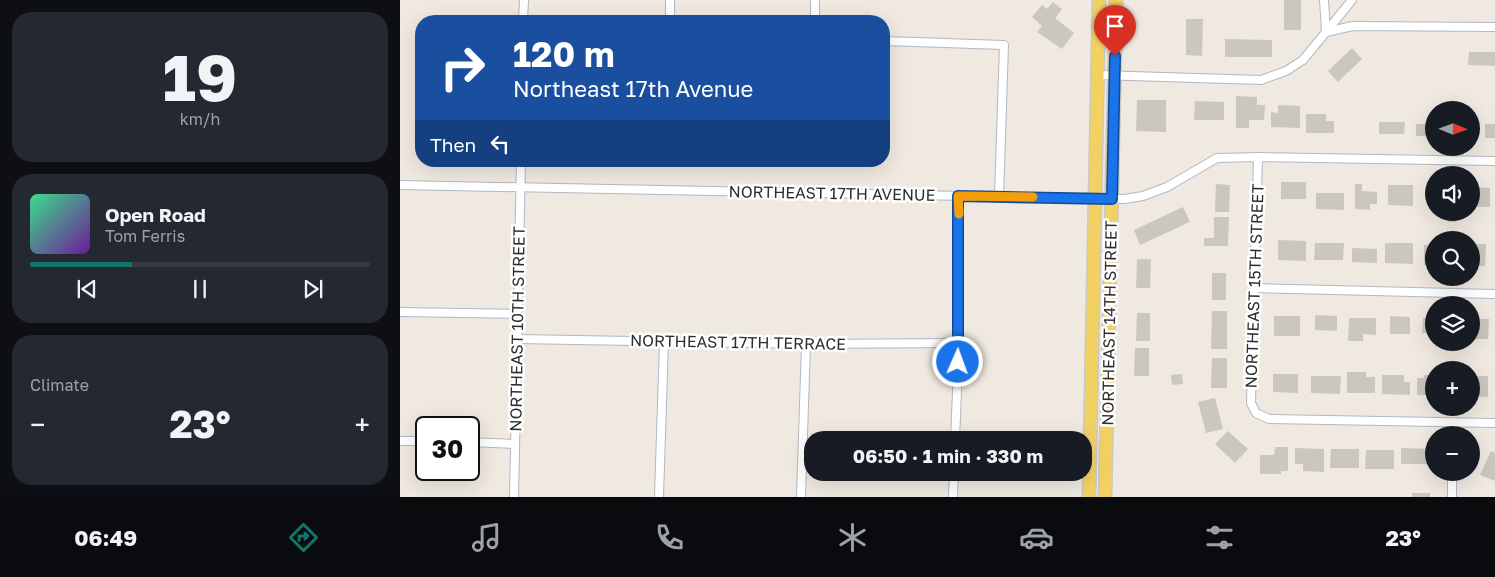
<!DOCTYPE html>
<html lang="en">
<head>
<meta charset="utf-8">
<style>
  body { margin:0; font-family:"Golos Text",sans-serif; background:#242831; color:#f1f3f6; height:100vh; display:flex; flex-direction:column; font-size:19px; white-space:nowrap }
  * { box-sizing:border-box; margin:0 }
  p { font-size:16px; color:#9ea1a6 }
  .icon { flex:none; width:28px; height:28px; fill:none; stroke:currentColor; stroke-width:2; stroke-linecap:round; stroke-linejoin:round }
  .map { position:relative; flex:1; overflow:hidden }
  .sheet { display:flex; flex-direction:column; gap:12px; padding:12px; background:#0d0f14; width:400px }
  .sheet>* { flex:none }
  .banner { position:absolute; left:15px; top:15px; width:475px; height:152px; border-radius:20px; box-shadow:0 5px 20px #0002; background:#1a4fa0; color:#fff; overflow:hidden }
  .needle { width:32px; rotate:91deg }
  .controls { position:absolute; left:1025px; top:101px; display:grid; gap:10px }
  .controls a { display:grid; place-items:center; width:55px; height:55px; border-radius:50%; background:#171b24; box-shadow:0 5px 20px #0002; font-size:25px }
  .speed { position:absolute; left:15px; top:416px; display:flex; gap:10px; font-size:25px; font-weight:700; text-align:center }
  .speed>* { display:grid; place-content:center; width:65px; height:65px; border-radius:50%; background:#171b24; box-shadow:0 5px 20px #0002; line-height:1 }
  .speed .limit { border:2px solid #111; border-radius:8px; background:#fff; color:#111 }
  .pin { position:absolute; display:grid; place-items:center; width:42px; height:42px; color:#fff; margin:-51px -21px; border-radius:50% 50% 50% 0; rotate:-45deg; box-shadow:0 0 5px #0007 }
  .pin .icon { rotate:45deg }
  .me { position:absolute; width:55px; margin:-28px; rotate:2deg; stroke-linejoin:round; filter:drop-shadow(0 0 4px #0008) }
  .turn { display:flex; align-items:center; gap:18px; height:105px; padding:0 15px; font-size:22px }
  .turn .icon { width:65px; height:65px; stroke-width:2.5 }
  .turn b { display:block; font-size:35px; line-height:42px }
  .then { display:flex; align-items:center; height:48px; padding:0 15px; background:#0003; gap:10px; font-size:19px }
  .big { font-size:38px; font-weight:700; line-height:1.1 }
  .sheet .widget { flex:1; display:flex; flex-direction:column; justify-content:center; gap:8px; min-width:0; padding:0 18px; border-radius:20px; background:#242831 }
  .sheet .dial { align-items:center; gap:0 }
  .dial b { font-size:65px; line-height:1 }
  .song { display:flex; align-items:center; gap:15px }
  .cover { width:60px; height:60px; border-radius:8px; background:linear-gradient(135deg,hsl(150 70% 55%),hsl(280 70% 35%)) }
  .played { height:5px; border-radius:2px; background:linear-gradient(90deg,#0f766e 30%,#363941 30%) }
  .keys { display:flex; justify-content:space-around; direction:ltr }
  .heat { display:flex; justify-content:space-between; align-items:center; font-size:28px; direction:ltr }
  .trip { position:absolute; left:404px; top:431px; width:288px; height:50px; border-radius:20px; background:#171b24; box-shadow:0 5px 20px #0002; font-weight:700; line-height:50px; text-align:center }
  .tabs { display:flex; height:80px; justify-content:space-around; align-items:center; background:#090b0e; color:#9ea1a6 }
  .tabs .icon { width:35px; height:35px }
  .tabs .on { color:#0f766e }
  .tabs b { font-size:22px; color:#f1f3f6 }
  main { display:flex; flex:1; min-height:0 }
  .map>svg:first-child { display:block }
  .building { fill:#cbc7bf }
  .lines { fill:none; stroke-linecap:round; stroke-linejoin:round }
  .minor-casing { stroke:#b4b7c1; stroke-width:10 }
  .primary-casing { stroke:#c9c9c9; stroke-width:15 }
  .minor { stroke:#fff; stroke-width:8 }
  .primary { stroke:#f2d163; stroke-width:12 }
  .route-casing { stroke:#114b97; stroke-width:12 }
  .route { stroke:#1a73e8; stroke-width:9 }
  .slow { stroke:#f59e0b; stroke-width:9 }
  .labels { text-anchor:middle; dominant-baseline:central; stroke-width:5; stroke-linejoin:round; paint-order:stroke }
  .street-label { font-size:16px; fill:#2e2e2e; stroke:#fff }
</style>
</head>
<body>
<main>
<section class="sheet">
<div class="widget dial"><b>19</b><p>km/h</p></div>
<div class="widget">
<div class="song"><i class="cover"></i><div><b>Open Road</b><p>Tom Ferris</p></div></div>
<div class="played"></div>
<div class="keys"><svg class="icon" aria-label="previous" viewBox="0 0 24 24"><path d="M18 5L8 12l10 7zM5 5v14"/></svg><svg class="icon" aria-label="pause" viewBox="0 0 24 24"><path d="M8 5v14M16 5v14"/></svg><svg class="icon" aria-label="next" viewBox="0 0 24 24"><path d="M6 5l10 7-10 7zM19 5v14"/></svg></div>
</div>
<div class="widget"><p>Climate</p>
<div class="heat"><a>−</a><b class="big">23°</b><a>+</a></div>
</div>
</section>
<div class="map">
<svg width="1095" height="497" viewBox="0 0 1095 497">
  <rect width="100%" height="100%" fill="#efe9e1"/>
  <g class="building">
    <rect x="884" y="0" width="17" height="30"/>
    <path d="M653,2L662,9L655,18L674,33L662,49L637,32L642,26L632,17L642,5L647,9Z"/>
    <path d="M786,19H803L802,56L786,55Z"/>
    <path d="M825,39L872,40V57H825Z"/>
    <path d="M952,48L962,59L938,82L928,71Z"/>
    <path d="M1069,52H1095V66L1068,65Z"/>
    <path d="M836,96L857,97V105H865L864,120H849V128H836Z"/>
    <path d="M737,100H766V132L736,131Z"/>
    <path d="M795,101L824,102V120H794Z"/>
    <path d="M878,105L900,106V128L871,127V112L878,113Z"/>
    <path d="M906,114H926V121H934V133H906Z"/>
    <path d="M979,122H1005L1004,134H979Z"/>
    <rect x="1016" y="124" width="18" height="12"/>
    <rect x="1085" y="124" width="10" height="14"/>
    <rect x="881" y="182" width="25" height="17"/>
    <path d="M816,184L830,185L829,212H815Z"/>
    <path d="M955,184H962V191L977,192V204H970V210L955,209Z"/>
    <path d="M988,185H1013V206L988,205Z"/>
    <path d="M1026,185L1034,186V200L1026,199Z"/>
    <path d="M1071,187L1090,188V207H1071Z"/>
    <path d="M916,193H944V210L916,209Z"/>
    <path d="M783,207L790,222L740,245L734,230Z"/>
    <path d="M1048,212H1057L1056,222H1048Z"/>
    <path d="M814,217H829L828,246H804V238H814Z"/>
    <path d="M878,240L906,241V261L878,260Z"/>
    <path d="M915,243H944L943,260H914Z"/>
    <path d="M985,243H1013V264L985,263Z"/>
    <path d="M1071,244H1086L1085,266H1071Z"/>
    <rect x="1024" y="245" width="10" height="20"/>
    <path d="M952,248L977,249V263L952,262Z"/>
    <path d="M737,259H751L750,288H736Z"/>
    <rect x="812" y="273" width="14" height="27"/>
    <path d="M812,311H827V349H811Z"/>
    <path d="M737,313H750V341H736Z"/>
    <path d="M915,315L937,316V331L915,330Z"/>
    <rect x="874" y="316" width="26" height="20"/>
    <path d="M990,316L1010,317V334H990Z"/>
    <path d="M949,318H976V335L963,334V341H948Z"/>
    <path d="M1023,318H1034V333H1022Z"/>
    <path d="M1071,319H1089L1088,339H1071Z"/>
    <path d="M735,348H749V376H734Z"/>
    <path d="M812,358H827V388H811Z"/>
    <path d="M947,372H966V377H975V393H947Z"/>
    <path d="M782,374L783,384L772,385L771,375Z"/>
    <path d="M873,374H898V393L873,392Z"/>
    <path d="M982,375H1004V382H1010V395L982,394Z"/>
    <path d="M1024,375H1034V395H1017V378H1024Z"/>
    <path d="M911,376H941L940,394L911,393Z"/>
    <path d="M1071,376H1088V397L1071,396Z"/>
    <path d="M815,398L823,429L806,433L798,402Z"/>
    <path d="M828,431L848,449L835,463L815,444Z"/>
    <path d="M875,447H888V471H881V474H860V455H874Z"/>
    <path d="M895,448L924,449V472L903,471V464H895Z"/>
    <path d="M1001,448L1033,449V464H1001Z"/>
    <path d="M931,449H959V468H930Z"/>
    <path d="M966,450H994V469H965Z"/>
    <path d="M1091,451L1095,453V481L1080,475Z"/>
    <rect x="1012" y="493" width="18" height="4"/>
  </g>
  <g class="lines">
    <g class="minor-casing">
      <g id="minor">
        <path d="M924,0L926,32"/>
        <path d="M123,21L124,0"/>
        <path d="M270,21V0"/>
        <path d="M415,21V0"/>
        <path d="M926,32L952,0"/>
        <path d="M484,41L604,45L599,196"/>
        <path d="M698,75L861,80L886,71L903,60L926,32L953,26L1095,27"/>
        <path d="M858,157L851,403L856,413L869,419L1095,423"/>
        <path d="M0,185L724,199L743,196L767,187L817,158L858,157L1095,161"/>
        <path d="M854,288L1095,294"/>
        <path d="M0,312L118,314"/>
        <path d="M117,339L406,344L559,343"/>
        <path d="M1053,435V423"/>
        <path d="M555,440L559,343V196"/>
        <path d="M0,441H26"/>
        <path d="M69,442L114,444"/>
        <path d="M114,497L121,161"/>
        <path d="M259,497L264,341"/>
        <path d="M401,497L406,344"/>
        <path d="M553,497L554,472"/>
        <path d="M1052,497V472"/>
      </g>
    </g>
    <g class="primary-casing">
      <g id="primary">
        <path d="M689,497L699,0"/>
        <path d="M705,497L716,0"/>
      </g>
    </g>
    <use href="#minor" class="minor"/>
    <use href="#primary" class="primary"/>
  </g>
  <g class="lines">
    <g class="route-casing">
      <path id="route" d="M558,362V196L712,199L715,56"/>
    </g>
    <use href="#route" class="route"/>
    <path class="slow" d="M559,214L558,196L633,197"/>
  </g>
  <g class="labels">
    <g class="street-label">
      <text transform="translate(432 193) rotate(1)">NORTHEAST 17TH AVENUE</text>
      <text transform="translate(854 286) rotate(-88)">NORTHEAST 15TH STREET</text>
      <text transform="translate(709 323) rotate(-89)">NORTHEAST 14TH STREET</text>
      <text transform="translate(117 329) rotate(-89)">NORTHEAST 10TH STREET</text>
      <text transform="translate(338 342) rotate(1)">NORTHEAST 17TH TERRACE</text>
    </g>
  </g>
</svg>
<div class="controls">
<a><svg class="needle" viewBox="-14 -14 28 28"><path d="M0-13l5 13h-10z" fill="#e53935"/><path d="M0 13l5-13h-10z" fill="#9ea1a6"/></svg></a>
<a><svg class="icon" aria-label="sound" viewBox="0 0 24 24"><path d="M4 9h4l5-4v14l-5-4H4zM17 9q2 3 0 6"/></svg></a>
<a><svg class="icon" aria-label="search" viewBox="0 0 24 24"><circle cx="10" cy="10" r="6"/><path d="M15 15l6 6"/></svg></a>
<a><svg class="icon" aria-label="layers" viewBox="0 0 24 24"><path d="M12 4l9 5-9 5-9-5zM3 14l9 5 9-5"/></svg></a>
<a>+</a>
<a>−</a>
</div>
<div class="speed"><div class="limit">30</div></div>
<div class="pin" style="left:715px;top:56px;background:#d93025"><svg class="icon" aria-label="arrive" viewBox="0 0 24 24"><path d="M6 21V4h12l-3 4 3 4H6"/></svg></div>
<svg class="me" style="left:558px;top:362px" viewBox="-20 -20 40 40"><circle r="17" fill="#1a73e8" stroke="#fff" stroke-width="3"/><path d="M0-11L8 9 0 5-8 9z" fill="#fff"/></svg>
<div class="trip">06:50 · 1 min · 330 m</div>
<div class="banner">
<div class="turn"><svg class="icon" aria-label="right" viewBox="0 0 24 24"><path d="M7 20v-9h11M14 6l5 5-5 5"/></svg><div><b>120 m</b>Northeast 17th Avenue</div></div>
<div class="then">Then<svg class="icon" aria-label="left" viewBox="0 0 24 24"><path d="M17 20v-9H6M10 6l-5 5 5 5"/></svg></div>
</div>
</div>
</main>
<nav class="tabs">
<b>06:49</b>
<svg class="icon on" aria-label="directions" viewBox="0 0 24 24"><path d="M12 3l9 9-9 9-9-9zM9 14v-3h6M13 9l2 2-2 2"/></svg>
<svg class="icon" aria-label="music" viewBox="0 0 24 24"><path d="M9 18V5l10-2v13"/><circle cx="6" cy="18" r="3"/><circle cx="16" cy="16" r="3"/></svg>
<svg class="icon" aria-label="phone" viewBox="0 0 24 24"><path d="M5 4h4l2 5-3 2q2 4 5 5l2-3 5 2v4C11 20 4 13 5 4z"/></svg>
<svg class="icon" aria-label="climate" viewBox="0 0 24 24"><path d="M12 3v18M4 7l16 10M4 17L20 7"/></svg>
<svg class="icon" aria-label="car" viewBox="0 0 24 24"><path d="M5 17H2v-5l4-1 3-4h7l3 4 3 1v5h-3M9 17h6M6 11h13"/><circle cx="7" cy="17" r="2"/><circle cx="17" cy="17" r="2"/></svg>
<svg class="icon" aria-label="filters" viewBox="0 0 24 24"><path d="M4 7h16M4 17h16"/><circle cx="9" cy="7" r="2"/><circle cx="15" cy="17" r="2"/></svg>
<b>23°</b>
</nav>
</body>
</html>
